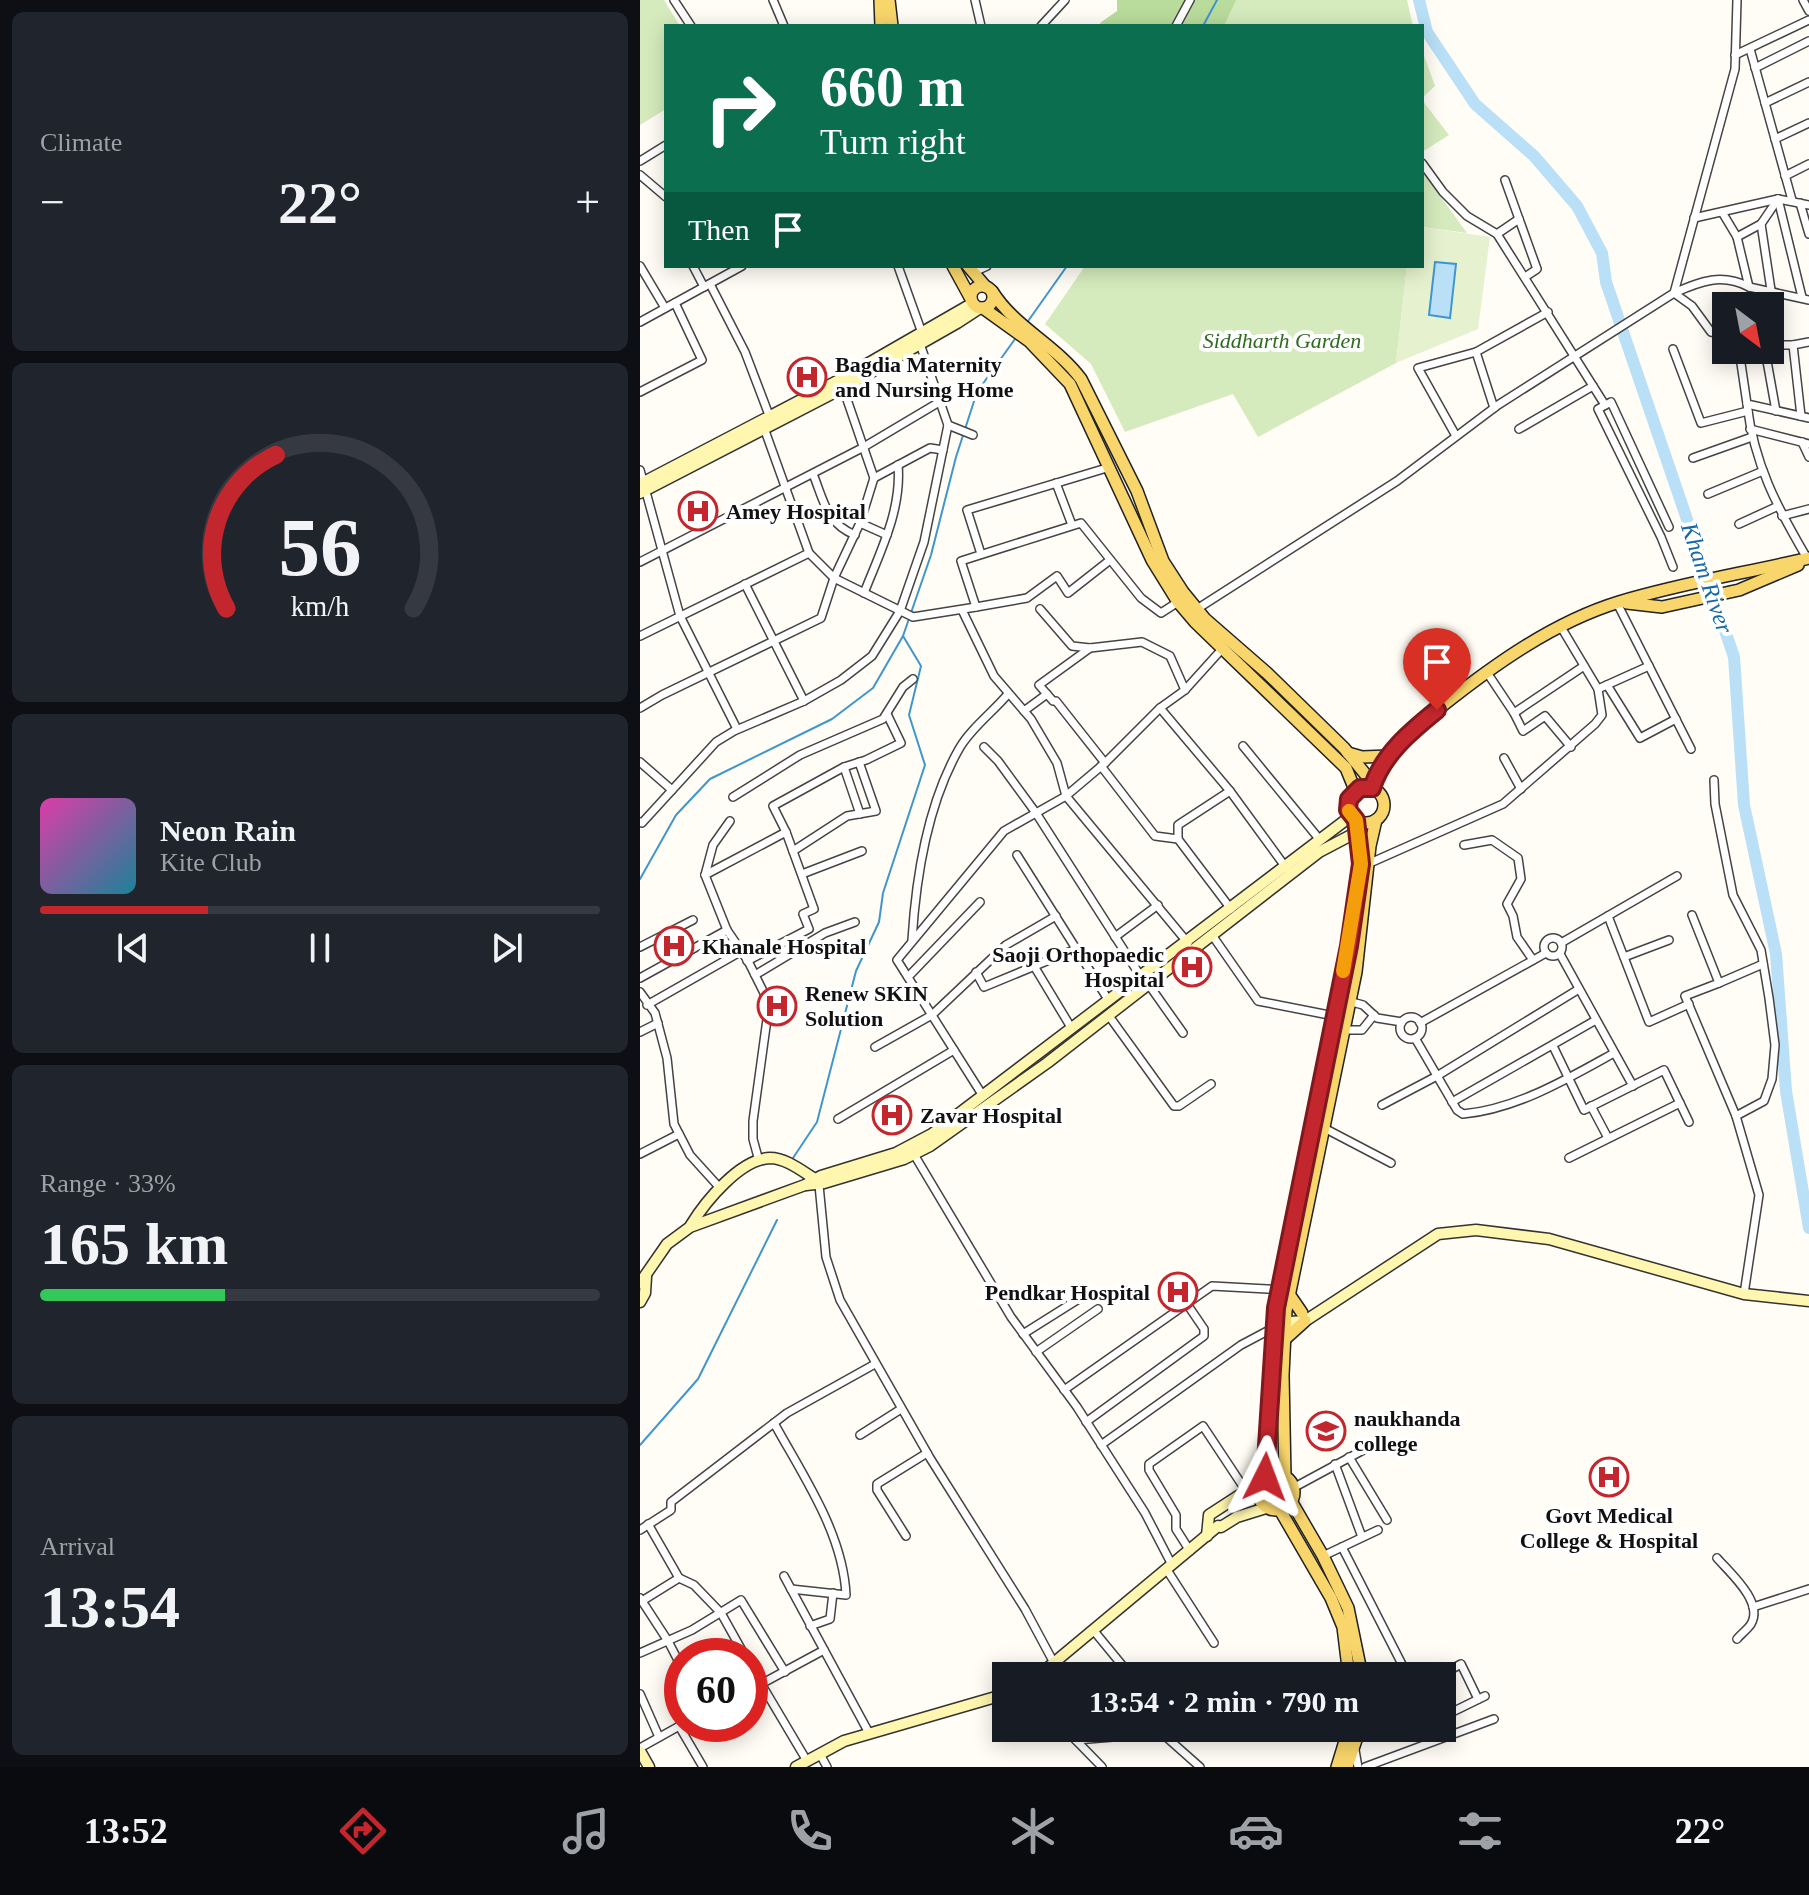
<!DOCTYPE html>
<html lang="en">
<head>
<meta charset="utf-8">
<style>
  body { margin:0; font-family:Georgia,serif; background:#20242c; color:#f1f3f6; height:100vh; display:flex; flex-direction:column; font-size:30px; white-space:nowrap }
  * { box-sizing:border-box; margin:0 }
  p { font-size:26px; color:#9ea1a6 }
  .icon { flex:none; width:44px; height:44px; fill:none; stroke:currentColor; stroke-width:2; stroke-linecap:round; stroke-linejoin:round }
  .map { position:relative; flex:1; overflow:hidden }
  .side { display:flex; flex-direction:column; gap:12px; padding:12px; background:#0d0f14; width:640px }
  .side>* { flex:none }
  .top-card { position:absolute; left:24px; top:24px; width:760px; height:244px; border-radius:0px; box-shadow:0 4px 20px #0003; background:#0b6e4f; color:#fff; overflow:hidden }
  .needle { width:52px; rotate:148deg }
  .fabs { position:absolute; left:1072px; top:292px; display:grid; gap:16px }
  .fabs a { display:grid; place-items:center; width:72px; height:72px; border-radius:0px; background:#171b24; box-shadow:0 4px 20px #0003; font-size:40px }
  .speed { position:absolute; left:24px; top:1638px; display:flex; gap:16px; font-size:40px; font-weight:700; text-align:center }
  .speed>* { display:grid; place-content:center; width:104px; height:104px; border-radius:50%; background:#171b24; box-shadow:0 4px 20px #0003; line-height:1 }
  .speed .limit { border:12px solid #d22; background:#fff; color:#111 }
  .pin { position:absolute; display:grid; place-items:center; width:68px; height:68px; color:#fff; margin:-82px -34px; border-radius:50% 50% 50% 0; rotate:-45deg; box-shadow:0 0 8px #0007 }
  .pin .icon { rotate:45deg }
  .me { position:absolute; width:88px; margin:-44px; rotate:3deg; stroke-linejoin:round; filter:drop-shadow(0 0 6px #0008) }
  .turn { display:flex; align-items:center; gap:28px; height:168px; padding:0 24px; font-size:36px }
  .turn .icon { width:104px; height:104px; stroke-width:2.5 }
  .turn b { display:block; font-size:56px; line-height:68px }
  .then { display:flex; align-items:center; height:76px; padding:0 24px; background:#0003; gap:16px; font-size:30px }
  .big { font-size:60px; font-weight:700; line-height:1.1 }
  .side .tile { flex:1; display:flex; flex-direction:column; justify-content:center; gap:12px; min-width:0; padding:0 28px; border-radius:12px; background:#20242c }
  .side .dial { align-items:center; gap:0 }
  .dial svg { height:208px; overflow:visible; fill:none; stroke:#363941; stroke-width:7; stroke-linecap:round; text-anchor:middle }
  .dial text { fill:#f1f3f6; stroke:none }
  .song { display:flex; align-items:center; gap:24px }
  .cover { width:96px; height:96px; border-radius:12px; background:linear-gradient(135deg,hsl(320 70% 55%),hsl(190 70% 35%)) }
  .played { height:8px; border-radius:4px; background:linear-gradient(90deg,#c4262e 30%,#363941 30%) }
  .keys { display:flex; justify-content:space-around; direction:ltr }
  .heat { display:flex; justify-content:space-between; align-items:center; font-size:44px; direction:ltr }
  .charge { height:12px; border-radius:6px; background:linear-gradient(90deg,#34c759 33%,#363941 0) }
  .trip { position:absolute; left:352px; top:1662px; width:464px; height:80px; border-radius:0px; background:#171b24; box-shadow:0 4px 20px #0003; font-weight:700; line-height:80px; text-align:center }
  .menu { display:flex; height:128px; justify-content:space-around; align-items:center; background:#090b0e; color:#9ea1a6 }
  .menu .icon { width:56px; height:56px }
  .menu .current { color:#c4262e }
  .menu b { font-size:36px; color:#f1f3f6 }
  main { display:flex; flex:1; min-height:0 }
  .map>svg:first-child { display:block }
  .green { fill:#d5ebbd }
  .forest { fill:#b9dc9c }
  .pitch { fill:#e6f2cf }
  .water { fill:#b9e0f7; stroke:#3f96cf; stroke-width:2 }
  .lines { fill:none; stroke-linecap:round; stroke-linejoin:round }
  .stream { stroke:#3f96cf; stroke-width:2 }
  .river { stroke:#b9e0f7; stroke-width:12 }
  .street-casing { stroke:#444; stroke-width:10 }
  .secondary-casing { stroke:#333; stroke-width:13 }
  .primary-casing { stroke:#222; stroke-width:14 }
  .street { stroke:#fff; stroke-width:7 }
  .secondary { stroke:#fff6b0; stroke-width:10 }
  .primary { stroke:#f9d66b; stroke-width:11 }
  .route-casing { stroke:#7f191e; stroke-width:20 }
  .route { stroke:#c4262e; stroke-width:14 }
  .slow { stroke:#f59e0b; stroke-width:14 }
  .labels { text-anchor:middle; dominant-baseline:central; stroke-width:8; stroke-linejoin:round; paint-order:stroke }
  .park-label { font-size:22px; font-style:italic; fill:#2f6b1f; stroke:#fff }
  .poi-label { font-size:22px; font-weight:bold; fill:#111; stroke:#fff; text-anchor:start }
  .water-label { font-size:24px; font-style:italic; fill:#1768a6; stroke:#fff }
</style>
</head>
<body>
<main>
<section class="side">
<div class="tile"><p>Climate</p>
<div class="heat"><a>−</a><b class="big">22°</b><a>+</a></div>
</div>
<div class="tile dial"><svg viewBox="0 0 100 80">
<path d="M14 69A42 42 0 1 1 86 69"/>
<path d="M14 69A42 42 0 0 1 33 10" stroke="#c4262e"/>
<text x="50" y="56" font-size="32" font-weight="700">56</text>
<text x="50" y="72" font-size="11">km/h</text>
</svg></div>
<div class="tile">
<div class="song"><i class="cover"></i><div><b>Neon Rain</b><p>Kite Club</p></div></div>
<div class="played"></div>
<div class="keys"><svg class="icon" aria-label="previous" viewBox="0 0 24 24"><path d="M18 5L8 12l10 7zM5 5v14"/></svg><svg class="icon" aria-label="pause" viewBox="0 0 24 24"><path d="M8 5v14M16 5v14"/></svg><svg class="icon" aria-label="next" viewBox="0 0 24 24"><path d="M6 5l10 7-10 7zM19 5v14"/></svg></div>
</div>
<div class="tile"><p>Range · 33%</p><b class="big">165 km</b><div class="charge"></div></div>
<div class="tile"><p>Arrival</p><b class="big">13:54</b></div>
</section>
<div class="map">
<svg width="1169" height="1767" viewBox="0 0 1169 1767">
  <rect width="100%" height="100%" fill="#fffdf5"/>
  <g class="green">
    <path d="M0,0H24L40,26H26V109L0,125Z"/>
    <path d="M588,0H767L773,26H577Z"/>
    <path d="M782,50L795,86L782,98Z"/>
    <path d="M782,100L809,135L782,152Z"/>
    <path d="M782,171L827,233L782,227Z"/>
    <path d="M445,266H767L756,363L618,437L593,394L485,432L451,364L405,324Z"/>
  </g>
  <path class="forest" d="M477,0H596L584,26H461L460,23L477,11Z"/>
  <path class="pitch" d="M782,227L850,237L838,329L756,363L767,266H782Z"/>
  <path class="water" d="M795,262L816,264L810,318L789,315Z"/>
  <g class="lines">
    <g class="stream">
      <path d="M563,26L577,0"/>
      <path d="M386,324L427,266"/>
      <path d="M0,879L36,815L70,779L192,719L233,688L263,636"/>
      <path d="M153,1158L177,1122L216,971L239,922L243,893L285,765L269,715L281,666L263,636L291,555L316,457L337,392L375,339"/>
      <path d="M0,1445L58,1379L137,1220"/>
    </g>
    <path class="river" d="M779,0L787,32L835,104L894,156L937,206L962,253L966,282L1094,657L1104,805L1136,954L1146,1091L1169,1228"/>
    <g class="street-casing">
      <g id="street">
        <path d="M34,0L51,26"/>
        <path d="M133,0L144,26"/>
        <path d="M335,0L341,26"/>
        <path d="M1163,0L1169,11"/>
        <path d="M401,26L425,0"/>
        <path d="M536,26L550,0"/>
        <path d="M1110,49L1152,200"/>
        <path d="M1095,55L1169,20"/>
        <path d="M1115,68L1169,41"/>
        <path d="M1125,103L1169,82"/>
        <path d="M1135,139L1169,123"/>
        <path d="M0,161L26,145"/>
        <path d="M782,163L803,192L827,216L857,234L965,405"/>
        <path d="M0,175L26,197"/>
        <path d="M1145,176L1169,164"/>
        <path d="M865,180L897,269L885,277"/>
        <path d="M1138,199L1162,297"/>
        <path d="M1160,203L1169,234"/>
        <path d="M1082,212L1097,237L1109,287L1169,300"/>
        <path d="M1054,218L1138,199L1169,205"/>
        <path d="M857,234L879,219"/>
        <path d="M1097,237L1121,224"/>
        <path d="M0,266L25,308"/>
        <path d="M53,266L64,287"/>
        <path d="M258,266L282,333"/>
        <path d="M332,273L347,266"/>
        <path d="M70,284L105,352L129,415"/>
        <path d="M1131,290L1121,224L1138,199"/>
        <path d="M1034,293C1061,281 1082,273 1109,287"/>
        <path d="M1034,293L1052,306L1071,332L1086,335"/>
        <path d="M0,322L102,266"/>
        <path d="M1130,345H1153L1169,342"/>
        <path d="M1153,345L1161,416"/>
        <path d="M1033,349L1061,423L1108,411"/>
        <path d="M1099,350L1107,404L1169,418"/>
        <path d="M1125,350L1136,411"/>
        <path d="M0,392L62,360L35,303"/>
        <path d="M1107,404C1114,464 1137,507 1167,558"/>
        <path d="M854,408L836,352L908,312"/>
        <path d="M308,425L333,435"/>
        <path d="M124,428L169,553L194,578L273,617L336,607L321,561L441,523L501,598L521,613L538,602"/>
        <path d="M879,429L953,386"/>
        <path d="M1110,429L1169,444"/>
        <path d="M816,436L778,368L836,352"/>
        <path d="M1162,442L1169,457"/>
        <path d="M1053,458L1112,437"/>
        <path d="M0,470L40,616L97,729"/>
        <path d="M173,474C184,501 186,523 215,535"/>
        <path d="M234,478L290,448L303,450"/>
        <path d="M416,483L432,525"/>
        <path d="M1068,494L1123,471"/>
        <path d="M1142,516L1169,509"/>
        <path d="M220,523L247,535"/>
        <path d="M1099,524L1136,507"/>
        <path d="M1029,527L971,402L958,409L1021,537L1033,567"/>
        <path d="M341,554L327,510L470,467"/>
        <path d="M0,562L222,448L301,401"/>
        <path d="M105,584L164,701"/>
        <path d="M224,593C240,552 262,510 258,465"/>
        <path d="M977,603L1051,749"/>
        <path d="M336,607L387,598L417,576L428,593L470,560"/>
        <path d="M400,609L432,646L450,648L502,642L530,656L545,690"/>
        <path d="M557,609L757,481L858,405L1034,293L1095,69L1097,0"/>
        <path d="M322,610L354,676L391,719L417,763L426,796L548,943"/>
        <path d="M921,627L958,689"/>
        <path d="M0,636L169,553"/>
        <path d="M450,648L399,685L413,701H416L465,763"/>
        <path d="M846,671L874,713L944,666"/>
        <path d="M967,685L1000,738L1036,719"/>
        <path d="M0,708L22,695L181,618L194,578L220,523L234,478L202,385"/>
        <path d="M520,708L590,791L647,869"/>
        <path d="M384,711L407,694"/>
        <path d="M874,713L883,731L905,716L931,747"/>
        <path d="M603,746L680,840"/>
        <path d="M344,747L358,761L396,813L501,977"/>
        <path d="M864,758L881,789"/>
        <path d="M0,762L32,790"/>
        <path d="M461,766L515,836L538,839"/>
        <path d="M204,767L220,814"/>
        <path d="M1074,780L1075,804L1093,895L1121,950L1129,998L1135,1045L1132,1079L1124,1101L1096,1116"/>
        <path d="M590,791L538,825V839L591,909"/>
        <path d="M93,797L160,755L243,719L263,687L273,679"/>
        <path d="M90,821L73,845L65,875L87,930L108,961L124,993L128,1012L113,1121V1139L119,1161"/>
        <path d="M0,822L2,823L76,742L94,731L164,701L201,680L232,656L260,611L284,542L308,425L279,341"/>
        <path d="M824,845L852,840L878,858L881,879L867,904L873,916L877,937L893,960"/>
        <path d="M153,851L207,816L236,811L219,762"/>
        <path d="M377,855L469,1001"/>
        <path d="M730,863L863,804L955,724L962,715L958,689L1009,666"/>
        <path d="M162,874L222,851"/>
        <path d="M65,875L146,832"/>
        <path d="M1052,915L1079,983L1045,996L1096,1116L1119,1195L1104,1294"/>
        <path d="M968,916L1009,1022L1049,1004"/>
        <path d="M572,935L618,1001L694,1016"/>
        <path d="M475,937L518,905"/>
        <circle cx="913" cy="947" r="9"/>
        <path d="M272,940C276,876 287,805 319,749C330,729 353,712 368,694"/>
        <path d="M921,943L1037,876"/>
        <path d="M0,947L53,920"/>
        <path d="M920,954L993,1086"/>
        <path d="M984,957L1029,940"/>
        <path d="M107,961L169,929L163,914L174,909L146,832L133,806L204,767L226,760L261,743L247,714"/>
        <path d="M394,966L432,1029"/>
        <path d="M336,972L344,987L436,949"/>
        <path d="M115,975L185,933L215,922"/>
        <path d="M268,977L340,902"/>
        <path d="M0,978L87,930"/>
        <path d="M1079,983L1123,964"/>
        <path d="M509,985L543,1033"/>
        <path d="M0,992L15,1013L27,1058L34,1124L50,1155L79,1187"/>
        <path d="M697,998L723,1005L737,1018L762,1022"/>
        <path d="M7,1005L100,952"/>
        <path d="M469,1016L534,1106H539L571,1084"/>
        <circle cx="771" cy="1028" r="11"/>
        <path d="M780,1023L906,953"/>
        <path d="M700,1030H722L734,1015"/>
        <path d="M0,1032L18,1023"/>
        <path d="M775,1038L817,1110L823,1114C877,1109 929,1078 974,1053"/>
        <path d="M913,1046L944,1110L1024,1070L1049,1122"/>
        <path d="M235,1047L292,1015L366,945L416,916"/>
        <path d="M343,1096L257,960L364,831L426,796L465,763L520,708L545,690L582,649"/>
        <path d="M812,1102L956,1020"/>
        <path d="M742,1105L797,1076L939,989"/>
        <path d="M951,1106L968,1138"/>
        <path d="M198,1119L314,1050"/>
        <path d="M686,1129L751,1163"/>
        <path d="M272,1151L371,1317L437,1407L505,1513L532,1565"/>
        <path d="M0,1154L39,1134"/>
        <path d="M929,1158L1040,1103"/>
        <path d="M176,1180L179,1185L186,1257L200,1300L290,1458L385,1609L414,1663"/>
        <path d="M383,1334L445,1295"/>
        <path d="M396,1352L458,1309"/>
        <path d="M424,1390L572,1286L645,1290"/>
        <path d="M446,1422L564,1336V1329L547,1304"/>
        <path d="M134,1423C163,1476 203,1533 206,1595L151,1589"/>
        <path d="M220,1435L261,1409"/>
        <path d="M461,1445L601,1345L633,1328"/>
        <path d="M709,1457L747,1520"/>
        <path d="M695,1464L722,1537"/>
        <path d="M653,1488L740,1441"/>
        <path d="M8,1524L39,1578L54,1585L81,1613L105,1656"/>
        <path d="M0,1530L31,1510V1502L147,1413L235,1364"/>
        <path d="M266,1536L237,1490V1484L287,1453"/>
        <path d="M702,1547L768,1676"/>
        <path d="M550,1551L536,1529V1515L509,1470V1464L563,1426L606,1491"/>
        <path d="M683,1556L738,1530"/>
        <path d="M1077,1558C1090,1573 1124,1602 1111,1624C1108,1629 1101,1634 1097,1639"/>
        <path d="M527,1570L574,1643"/>
        <path d="M144,1576L229,1733"/>
        <path d="M0,1598L28,1641L42,1668"/>
        <path d="M2,1601L39,1578"/>
        <path d="M1113,1607L1169,1589"/>
        <path d="M170,1626L190,1619L193,1593"/>
        <path d="M454,1631L491,1676"/>
        <path d="M0,1653L52,1630L101,1600L145,1672"/>
        <path d="M110,1665L167,1761"/>
        <path d="M799,1676L821,1664L838,1699"/>
        <path d="M110,1690L184,1650"/>
        <path d="M0,1694L19,1737"/>
        <path d="M802,1717L845,1696"/>
        <path d="M39,1726L63,1767"/>
        <path d="M424,1728L462,1767"/>
        <path d="M516,1728L560,1767"/>
        <path d="M791,1728L799,1739"/>
        <path d="M436,1740L522,1733"/>
        <path d="M0,1748L43,1724"/>
        <path d="M715,1750L718,1767"/>
        <path d="M180,1754L187,1767"/>
        <path d="M725,1767L854,1719"/>
      </g>
    </g>
    <g class="secondary-casing">
      <g id="secondary">
        <path d="M0,484L201,379L333,303"/>
        <path d="M0,493L203,388L317,323L340,308"/>
        <path d="M166,1185L184,1183L264,1159L290,1146L407,1063L679,852L717,832"/>
        <path d="M51,1225C65,1202 100,1159 130,1158C146,1158 162,1171 175,1179"/>
        <path d="M0,1283L27,1244L50,1227L165,1185L181,1176L256,1153L292,1134L711,816"/>
        <path d="M0,1302L5,1293L6,1277"/>
        <path d="M634,1323L665,1321L798,1234L836,1230L909,1239L1104,1294L1169,1301"/>
        <path d="M567,1536L569,1515L606,1491L618,1489"/>
        <path d="M398,1676L578,1526L581,1527L597,1517L626,1508"/>
        <path d="M0,1751L9,1767"/>
        <path d="M156,1767L204,1741L366,1694"/>
      </g>
    </g>
    <g class="primary-casing">
      <g id="primary">
        <path d="M240,0L241,26"/>
        <path d="M249,0L252,26"/>
        <path d="M313,266L331,299"/>
        <path d="M328,266L345,286"/>
        <circle cx="342" cy="297" r="11"/>
        <path d="M352,291C374,327 416,345 441,379L497,491L523,561L543,592L565,619L627,673L704,748L726,775L731,787"/>
        <path d="M343,308L389,341L430,384L512,560L538,602L555,622L706,768L715,790"/>
        <path d="M987,603L1022,607L1099,590L1158,565"/>
        <path d="M708,753L722,757L749,756"/>
        <circle cx="726" cy="805" r="18"/>
        <path d="M732,788C742,753 774,728 802,706C855,664 914,622 979,602C1041,583 1106,573 1169,558"/>
        <path d="M649,1294L662,1313"/>
        <path d="M645,1339L665,1321"/>
        <circle cx="636" cy="1492" r="18"/>
        <path d="M625,1477L634,1323L709,946L721,864L716,820"/>
        <path d="M645,1477L643,1375L646,1311L716,972L730,846L736,820"/>
        <path d="M651,1501L683,1556L708,1608L722,1676"/>
        <path d="M640,1510L691,1598L703,1627L709,1676"/>
        <path d="M697,1767L709,1728"/>
        <path d="M707,1767L720,1728"/>
      </g>
    </g>
    <use href="#street" class="street"/>
    <use href="#secondary" class="secondary"/>
    <use href="#primary" class="primary"/>
  </g>
  <g class="lines">
    <g class="route-casing">
      <path id="route" d="M625,1477L636,1308L709,946L721,864L716,820L708,810L709,799L720,788H732C742,755 771,731 797,710"/>
    </g>
    <use href="#route" class="route"/>
    <path class="slow" d="M703,971L721,864L716,820L709,811"/>
  </g>
  <defs>
    <g id="hospital-ring" transform="scale(2)"><circle r="9.5" fill="#fff" stroke="#c4262e" stroke-width="1.5"/><path d="M-5-5h3v3.5h4V-5h3V5h-3V1.5h-4V5h-3Z" fill="#c4262e"/></g>
    <g id="university-ring" transform="scale(2)"><circle r="9.5" fill="#fff" stroke="#c4262e" stroke-width="1.5"/><path d="M0-5L7-2L0 1L-7-2ZM-4 1L0 2.5L4 1V4Q0 6-4 4Z" fill="#c4262e"/></g>
  </defs>
  <g fill-rule="evenodd">
    <use href="#hospital-ring" x="167" y="377"/>
    <use href="#hospital-ring" x="58" y="511"/>
    <use href="#hospital-ring" x="34" y="946"/>
    <use href="#hospital-ring" x="552" y="967"/>
    <use href="#hospital-ring" x="137" y="1006"/>
    <use href="#hospital-ring" x="252" y="1115"/>
    <use href="#hospital-ring" x="538" y="1292"/>
    <use href="#university-ring" x="686" y="1431"/>
    <use href="#hospital-ring" x="969" y="1477"/>
  </g>
  <g class="labels">
    <g class="park-label">
      <text x="642" y="340">Siddharth Garden</text>
    </g>
    <g class="poi-label">
      <text x="195" y="364">Bagdia Maternity<tspan x="195" dy="25">and Nursing Home</tspan></text>
      <text x="86" y="511">Amey Hospital</text>
      <text x="62" y="946">Khanale Hospital</text>
      <text x="524" y="954" text-anchor="end">Saoji Orthopaedic<tspan x="524" dy="25">Hospital</tspan></text>
      <text x="165" y="993">Renew SKIN<tspan x="165" dy="25">Solution</tspan></text>
      <text x="280" y="1115">Zavar Hospital</text>
      <text x="510" y="1292" text-anchor="end">Pendkar Hospital</text>
      <text x="714" y="1418">naukhanda<tspan x="714" dy="25">college</tspan></text>
      <text x="969" y="1515" text-anchor="middle">Govt Medical<tspan x="969" dy="25">College &amp; Hospital</tspan></text>
    </g>
    <g class="water-label">
      <text transform="translate(1067 578) rotate(71)">Kham River</text>
    </g>
  </g>
</svg>
<div class="fabs">
<a><svg class="needle" viewBox="-14 -14 28 28"><path d="M0-13l5 13h-10z" fill="#e53935"/><path d="M0 13l5-13h-10z" fill="#9ea1a6"/></svg></a>
</div>
<div class="speed"><div class="limit">60</div></div>
<div class="pin" style="left:797px;top:710px;background:#d93025"><svg class="icon" aria-label="arrive" viewBox="0 0 24 24"><path d="M6 21V4h12l-3 4 3 4H6"/></svg></div>
<svg class="me" style="left:625px;top:1477px" viewBox="-20 -20 40 40"><path d="M0-17L14 15 0 8-14 15z" fill="#c4262e" stroke="#fff" stroke-width="4"/></svg>
<div class="trip">13:54 · 2 min · 790 m</div>
<div class="top-card">
<div class="turn"><svg class="icon" aria-label="right" viewBox="0 0 24 24"><path d="M7 20v-9h11M14 6l5 5-5 5"/></svg><div><b>660 m</b>Turn right</div></div>
<div class="then">Then<svg class="icon" aria-label="arrive" viewBox="0 0 24 24"><path d="M6 21V4h12l-3 4 3 4H6"/></svg></div>
</div>
</div>
</main>
<nav class="menu">
<b>13:52</b>
<svg class="icon current" aria-label="directions" viewBox="0 0 24 24"><path d="M12 3l9 9-9 9-9-9zM9 14v-3h6M13 9l2 2-2 2"/></svg>
<svg class="icon" aria-label="music" viewBox="0 0 24 24"><path d="M9 18V5l10-2v13"/><circle cx="6" cy="18" r="3"/><circle cx="16" cy="16" r="3"/></svg>
<svg class="icon" aria-label="phone" viewBox="0 0 24 24"><path d="M5 4h4l2 5-3 2q2 4 5 5l2-3 5 2v4C11 20 4 13 5 4z"/></svg>
<svg class="icon" aria-label="climate" viewBox="0 0 24 24"><path d="M12 3v18M4 7l16 10M4 17L20 7"/></svg>
<svg class="icon" aria-label="car" viewBox="0 0 24 24"><path d="M5 17H2v-5l4-1 3-4h7l3 4 3 1v5h-3M9 17h6M6 11h13"/><circle cx="7" cy="17" r="2"/><circle cx="17" cy="17" r="2"/></svg>
<svg class="icon" aria-label="filters" viewBox="0 0 24 24"><path d="M4 7h16M4 17h16"/><circle cx="9" cy="7" r="2"/><circle cx="15" cy="17" r="2"/></svg>
<b>22°</b>
</nav>
</body>
</html>
